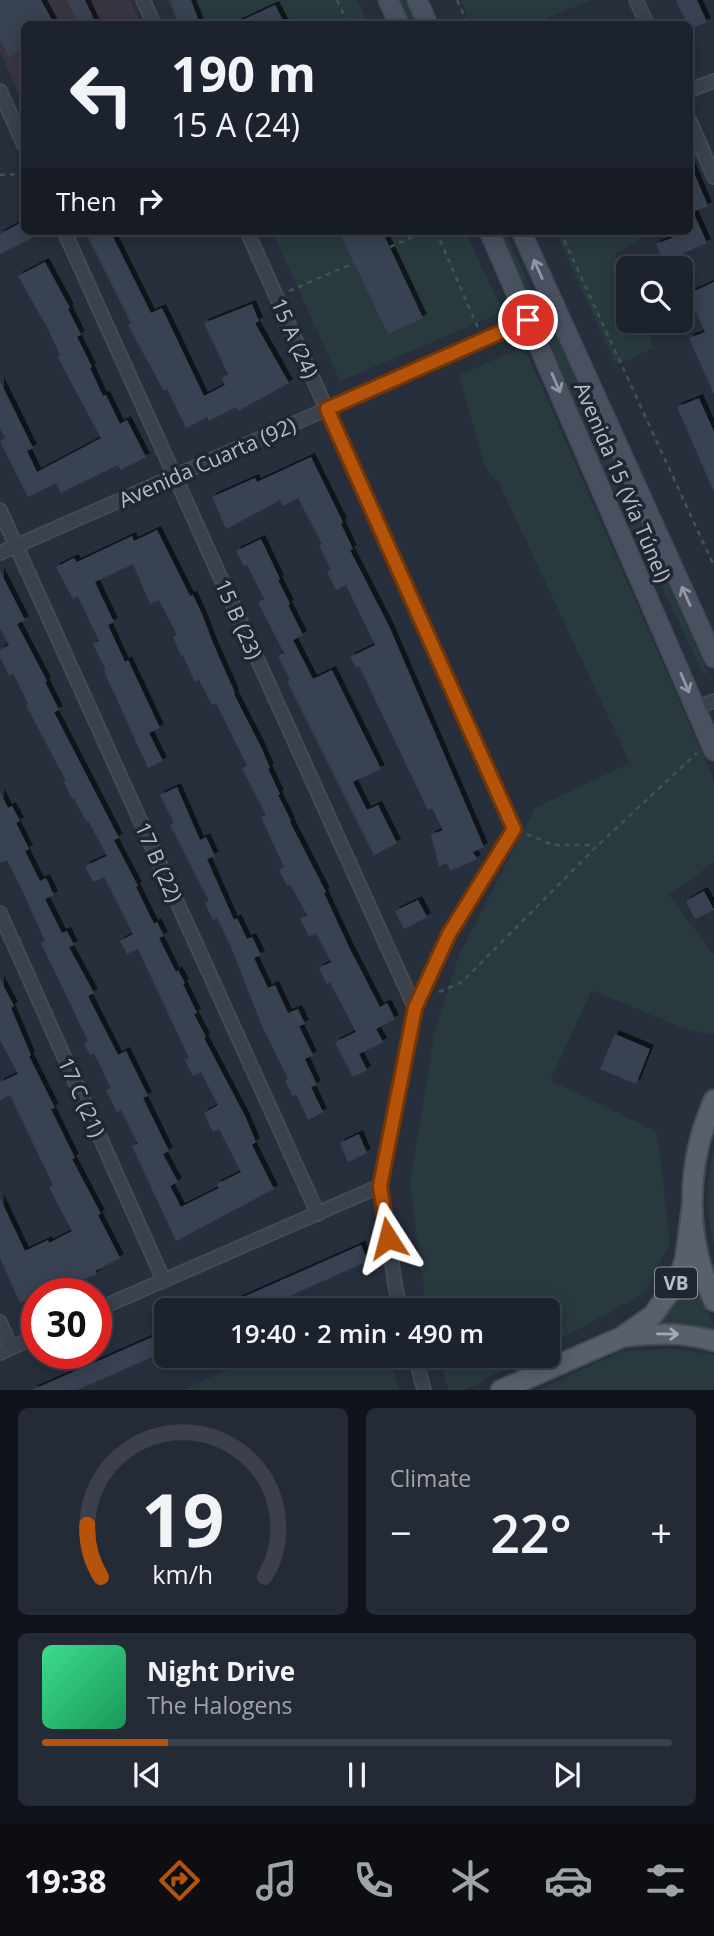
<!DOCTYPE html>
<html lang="en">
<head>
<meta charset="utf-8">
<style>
  body { margin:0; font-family:"Open Sans",sans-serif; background:#252b36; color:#f1f3f6; height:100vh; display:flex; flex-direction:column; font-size:26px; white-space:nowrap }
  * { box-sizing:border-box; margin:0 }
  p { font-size:23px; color:#a0a4aa }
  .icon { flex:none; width:38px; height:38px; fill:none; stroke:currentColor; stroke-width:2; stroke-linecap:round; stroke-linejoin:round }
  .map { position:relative; height:1390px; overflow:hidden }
  .panel { display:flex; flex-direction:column; gap:18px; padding:18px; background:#101319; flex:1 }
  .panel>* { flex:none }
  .hud { position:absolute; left:21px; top:21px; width:672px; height:214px; border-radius:10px; box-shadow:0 4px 18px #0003,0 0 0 2px #3b404a; background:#1d232e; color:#f1f3f6; overflow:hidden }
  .tools { position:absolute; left:616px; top:256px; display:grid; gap:14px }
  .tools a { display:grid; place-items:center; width:77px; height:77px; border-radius:10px; background:#1d232e; box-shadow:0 4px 18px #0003,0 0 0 2px #3b404a; font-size:35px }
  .speed { position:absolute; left:21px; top:1278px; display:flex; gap:14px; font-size:35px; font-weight:700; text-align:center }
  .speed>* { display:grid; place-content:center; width:91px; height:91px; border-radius:50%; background:#1d232e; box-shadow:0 4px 18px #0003,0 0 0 2px #3b404a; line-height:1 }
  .speed .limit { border:10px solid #d22; background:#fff; color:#111 }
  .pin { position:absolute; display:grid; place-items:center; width:60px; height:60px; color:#fff; margin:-30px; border:4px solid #fff; border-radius:50%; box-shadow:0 2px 7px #0007 }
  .me { position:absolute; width:77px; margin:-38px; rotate:351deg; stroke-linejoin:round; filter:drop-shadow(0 0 5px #0008) }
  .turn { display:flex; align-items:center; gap:24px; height:147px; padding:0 35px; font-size:32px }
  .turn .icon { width:91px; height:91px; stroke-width:2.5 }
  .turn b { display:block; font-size:49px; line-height:60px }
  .then { display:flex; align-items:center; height:66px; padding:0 35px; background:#0003; gap:14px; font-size:26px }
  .big { font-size:52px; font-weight:600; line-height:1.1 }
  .panel .widget { flex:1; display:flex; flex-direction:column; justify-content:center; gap:10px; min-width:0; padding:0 24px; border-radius:10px; background:#252b36 }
  .panel .dial { align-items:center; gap:0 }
  .dial svg { height:182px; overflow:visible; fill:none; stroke:#3b404a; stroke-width:7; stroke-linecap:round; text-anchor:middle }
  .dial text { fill:#f1f3f6; stroke:none }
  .song { display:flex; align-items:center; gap:21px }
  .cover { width:84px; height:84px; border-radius:10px; background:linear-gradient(135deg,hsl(150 70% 55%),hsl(150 70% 35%)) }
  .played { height:7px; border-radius:4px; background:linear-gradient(90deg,#b45309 20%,#3b404a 20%) }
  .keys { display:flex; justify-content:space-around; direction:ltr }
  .heat { display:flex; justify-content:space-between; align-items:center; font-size:38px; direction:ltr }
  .panel .tiles { flex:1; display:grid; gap:18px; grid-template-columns:1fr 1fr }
  .widget:last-child { grid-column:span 2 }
  .trip { position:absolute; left:154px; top:1298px; width:406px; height:70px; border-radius:10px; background:#1d232e; box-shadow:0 4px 18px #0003,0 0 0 2px #3b404a; font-weight:600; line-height:70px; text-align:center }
  .dock { display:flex; height:112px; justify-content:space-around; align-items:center; background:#0c0e12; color:#a0a4aa }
  .dock .icon { width:49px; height:49px }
  .dock .current { color:#b45309 }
  .dock b { font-size:32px; color:#f1f3f6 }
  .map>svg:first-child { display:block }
  .medical { fill:#373542 }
  .green { fill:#293a3e }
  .building { fill:#394352; filter:url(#shadow) }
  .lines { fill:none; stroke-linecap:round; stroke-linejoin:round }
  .minor-casing { stroke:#444a56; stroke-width:16 }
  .secondary-casing { stroke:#444a56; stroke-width:21 }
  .primary-casing { stroke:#444a56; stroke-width:23 }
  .path { stroke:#425356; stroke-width:2.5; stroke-dasharray:5 5; stroke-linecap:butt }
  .minor { stroke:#3b414d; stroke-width:12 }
  .secondary { stroke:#495060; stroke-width:18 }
  .primary { stroke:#59606d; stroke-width:19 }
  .oneway { stroke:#9096a4 }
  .oneway2 { stroke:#a4aab6 }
  .route-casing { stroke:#753606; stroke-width:18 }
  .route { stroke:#b45309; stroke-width:12 }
  .labels { text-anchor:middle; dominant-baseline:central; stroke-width:7; stroke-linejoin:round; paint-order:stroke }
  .shield { fill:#202632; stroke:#8a8f9b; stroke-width:2 }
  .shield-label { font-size:19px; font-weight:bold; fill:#b7bcc8 }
  .street-label { font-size:21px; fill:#b7bcc8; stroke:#202632 }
</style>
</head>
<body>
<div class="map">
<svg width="714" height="1390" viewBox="0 0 714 1390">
  <defs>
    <filter id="shadow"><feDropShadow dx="4" dy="-4" stdDeviation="0" flood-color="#0009"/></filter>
  </defs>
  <rect width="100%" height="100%" fill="#272f3d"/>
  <path class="medical" d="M0,0H130L141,24H24V88L17,91L0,52Z"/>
  <g class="green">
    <path d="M167,0H357L369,24H178Z"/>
    <path d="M395,0H407L418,24H405Z"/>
    <path d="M461,0H592L532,24H471Z"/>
    <path d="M272,231H465L503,312L340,381Z"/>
    <path d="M500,231H505L530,288L547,311L708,672L704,675L658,579L646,564Z"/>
    <path d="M555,231H655L615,254L628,286V320H642L654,348L616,365Z"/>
    <path d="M524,347L714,780V862L669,895L714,955V1033L712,1034L685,1029L592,990L550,1080L657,1132L670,1243L644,1293L548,1346V1311H427L410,1184L435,1029L460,953L535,808L630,763L500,485L485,467L459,375Z"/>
    <path d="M714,1150V1244C706,1215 706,1179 714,1150Z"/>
    <path d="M691,1277L714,1326V1335L688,1324L660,1325L659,1322L682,1296Z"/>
    <path d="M678,1349L714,1355V1390H539L622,1351Z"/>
    <path d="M257,1356H389L399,1390H182Z"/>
    <path d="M439,1356H528L466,1390H448Z"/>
  </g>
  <g class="building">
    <path d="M0,0H41L54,24H24V49L9,57L0,39Z"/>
    <path d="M67,0H85L96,24H78Z"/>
    <path d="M170,0H191L200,24H179Z"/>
    <path d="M676,0H697L707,22L690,30V24H687Z"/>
    <path d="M275,5L285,24H234Z"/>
    <path d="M690,163L708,206L693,212L707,243L664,262L656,244L690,231Z"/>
    <path d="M24,221V231H46L0,254V234Z"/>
    <path d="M85,231H110L151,313L162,308L204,396L225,385L222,378L228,374L204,323L252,304L259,321L255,323L289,383L238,411L236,407L209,421L207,417L186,428L167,389L164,391L136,340L128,325L131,323Z"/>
    <path d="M339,231H382L423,318L388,334Z"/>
    <path d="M45,262L70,308L68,309L81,335L77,337L92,367L90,368L103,396L106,395L120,424L127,420L146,457L121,470L118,465L61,493L56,483L28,497L0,441L5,438L0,428V381L33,448L27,451L37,472L101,438L57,356L60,355L48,329L18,276Z"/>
    <path d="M714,282V394L689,338L705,332L688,294Z"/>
    <path d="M699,398L714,432V492L677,407Z"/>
    <path d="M311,457L343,522L341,524L353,549L350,550L389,626L484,847L473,852L477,859L450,871L447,863L439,866L431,835L443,830L432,808L428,810L359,666L356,668L350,657L375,645L346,585L336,590L327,572L331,570L319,545L322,544L298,498L283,506L280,500L226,529L212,497L255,478L257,482Z"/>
    <path d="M157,530L190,596L193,595L202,614L213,643L235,693L234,694L261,747L270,768L268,769L280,794L278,795L291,821L290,822L326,892L324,893L349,947L380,1007L387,1003L395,1019L376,1029L383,1042L359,1054L367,1070L353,1077L335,1042L356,1032L330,982L327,984L319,968L331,962L316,933L309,936L300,919L307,915L290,884L287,886L279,870L284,867L261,817L266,815L242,768L247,766L216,703L212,705L199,680L195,682L183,655L181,656L173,636L177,635L159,600L150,604L133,564L95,582L114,622L108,625L125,662L128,660L160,728L149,733L163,761L148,768L104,671L106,670L93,644L99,641L78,596L73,599L56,567L74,558L77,562L132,536L134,541Z"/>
    <path d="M261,539L280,579L278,580L290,604L288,605L303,635L293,640L313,679L332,670L381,769L353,782L367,810L378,805L397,843L374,855L287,681L290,680L278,656L284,653L258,602L264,599L247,565L244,566L236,551Z"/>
    <path d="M0,571L25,620L17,624L47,681L45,682L59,710L54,712L119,838L114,840L138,886L136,887L154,924L157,922L164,936L159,938L176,972L178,970L185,983L183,984L197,1013L194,1014L206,1037L204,1038L245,1116L256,1142L252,1145L274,1189L176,1241L132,1146L138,1144L121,1110L117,1112L106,1090L111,1088L94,1053L90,1055L84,1043L88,1041L41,943L45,941L22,890L7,860L0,863V792L8,808L12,806L20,821L16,823L29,849L25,851L40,881L46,878L54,895L45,899L62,933L67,931L74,945L69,947L94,993L88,996L118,1055L126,1051L148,1096L143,1098L169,1151L163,1154L178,1182L170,1186L181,1207L219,1188L217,1184L241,1172L219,1129L213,1132L204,1113L218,1105L201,1072L193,1076L185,1060L189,1058L138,949L127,954L120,941L133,934L104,877L93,882L85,866L107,856L88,820L86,821L74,798L72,799L64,782L66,781L26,705L28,704L13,673L9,675L0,657V650L9,645L0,628Z"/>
    <path d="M177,787L200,840L206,837L215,856L207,859L234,920L237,918L247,939L252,937L261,955L254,958L268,988L275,985L288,1013L298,1009L305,1024L299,1026L313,1055L305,1059L317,1085L311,1087L323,1112L308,1120L296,1094L293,1096L285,1081L288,1079L262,1026L231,947L217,918L213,920L205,903L209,901L170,825L174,823L160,795Z"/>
    <path d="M704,891L714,910L695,919L686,901Z"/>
    <path d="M418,900L427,917L404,929L395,911Z"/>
    <path d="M0,979L14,1006L11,1008L31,1055L29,1056L55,1108L51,1109L75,1158L72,1159L101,1214L98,1215L120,1258L95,1271L97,1274L52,1293H37V1295L20,1303L0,1258V1198L25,1251L48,1240L49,1243L72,1231L49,1187L53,1185L10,1095L0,1100V1082L18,1074L0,1040Z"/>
    <path d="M615,1034L650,1049L636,1084L600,1069Z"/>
    <path d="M359,1134L367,1153L348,1162L340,1143Z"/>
    <path d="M361,1245L368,1261L256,1311H212Z"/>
    <path d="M166,1331V1351L77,1390H32Z"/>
  </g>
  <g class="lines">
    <g class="minor-casing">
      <g id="minor">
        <path d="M143,0L154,24"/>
        <path d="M636,0L647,24"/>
        <path d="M690,90L714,81"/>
        <path d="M0,91L24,145"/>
        <path d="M690,121L714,177"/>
        <path d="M64,231L415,1008"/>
        <path d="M247,231L514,829L449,934L415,1008L380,1186L396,1290L402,1311"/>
        <path d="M0,510L318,1214"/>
        <path d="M0,553L529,320"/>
        <path d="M696,708L714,701"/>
        <path d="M0,913L164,1281"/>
        <path d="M96,1310L380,1186"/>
        <path d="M0,1322L11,1348"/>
        <path d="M0,1353L37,1336"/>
        <path d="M415,1356L424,1390"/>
      </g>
    </g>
    <g class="secondary-casing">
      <g id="secondary">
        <path d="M388,0L399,24"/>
        <path d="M417,0L428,24"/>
        <path d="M489,231L714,751"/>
        <path d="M521,231L714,658"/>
      </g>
    </g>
    <g class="primary-casing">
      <g id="primary">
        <path d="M714,1100C686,1163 684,1237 714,1301"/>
        <path d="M623,1337C656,1333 681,1332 714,1341"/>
        <path d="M501,1390L622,1337L653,1315L678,1280L685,1260L692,1207"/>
      </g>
    </g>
    <g class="path">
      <path d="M337,0L348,24"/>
      <path d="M457,0L468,24"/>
      <path d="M0,175L24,174"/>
      <path d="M436,231L478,328"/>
      <path d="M560,231L714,566"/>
      <path d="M390,247L426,231"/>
      <path d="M289,291L354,263"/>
      <path d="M527,834L553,845H595"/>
      <path d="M439,992L462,982L598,845L697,753"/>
    </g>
    <use href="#minor" class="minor"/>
    <use href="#secondary" class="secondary"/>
    <use href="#primary" class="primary"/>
  </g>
  <defs><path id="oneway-shaft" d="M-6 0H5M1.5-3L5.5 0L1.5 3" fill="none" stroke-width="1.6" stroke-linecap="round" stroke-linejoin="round" transform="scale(1.75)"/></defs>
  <g class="oneway">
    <use href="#oneway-shaft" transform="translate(538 269) rotate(-114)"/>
    <use href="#oneway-shaft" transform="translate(556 383) rotate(67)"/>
    <use href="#oneway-shaft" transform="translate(686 596) rotate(-114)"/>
    <use href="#oneway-shaft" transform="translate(685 683) rotate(67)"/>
  </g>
  <use class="oneway2" href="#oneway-shaft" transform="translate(668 1334) rotate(1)"/>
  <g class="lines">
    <g class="route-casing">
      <path id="route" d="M388,1238L380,1186L415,1008L449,934L514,829L327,409L528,320"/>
    </g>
    <use href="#route" class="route"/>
  </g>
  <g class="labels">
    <rect class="shield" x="655" y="1267.5" width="42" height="31" rx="5"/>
    <g class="shield-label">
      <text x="676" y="1283">VB</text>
    </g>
    <g class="street-label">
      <text transform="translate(295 338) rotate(66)">15 A (24)</text>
      <text transform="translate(207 462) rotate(-24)">Avenida Cuarta (92)</text>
      <text transform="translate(623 482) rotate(67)">Avenida 15 (Vía Túnel)</text>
      <text transform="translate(239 619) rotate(66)">15 B (23)</text>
      <text transform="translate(159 862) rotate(66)">17 B (22)</text>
      <text transform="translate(82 1097) rotate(66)">17 C (21)</text>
    </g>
  </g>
</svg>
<div class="tools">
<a><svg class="icon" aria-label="search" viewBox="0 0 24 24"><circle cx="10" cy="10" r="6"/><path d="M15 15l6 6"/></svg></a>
</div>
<div class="speed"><div class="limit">30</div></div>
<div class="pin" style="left:528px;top:320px;background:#d93025"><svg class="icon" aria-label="arrive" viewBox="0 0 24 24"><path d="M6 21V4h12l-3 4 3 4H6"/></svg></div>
<svg class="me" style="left:388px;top:1238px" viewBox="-20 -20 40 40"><path d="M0-17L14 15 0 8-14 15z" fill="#b45309" stroke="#fff" stroke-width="4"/></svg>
<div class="trip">19:40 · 2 min · 490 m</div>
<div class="hud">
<div class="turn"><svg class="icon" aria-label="left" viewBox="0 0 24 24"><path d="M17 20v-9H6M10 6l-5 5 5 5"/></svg><div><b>190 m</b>15 A (24)</div></div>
<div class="then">Then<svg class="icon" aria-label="right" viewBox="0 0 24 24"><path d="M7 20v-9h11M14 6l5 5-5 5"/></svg></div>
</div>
</div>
<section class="panel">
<div class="tiles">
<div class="widget dial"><svg viewBox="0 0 100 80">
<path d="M14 69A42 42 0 1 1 86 69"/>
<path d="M14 69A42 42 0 0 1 8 46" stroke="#b45309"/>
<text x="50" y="56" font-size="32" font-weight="700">19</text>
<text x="50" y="72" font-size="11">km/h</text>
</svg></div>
<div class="widget"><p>Climate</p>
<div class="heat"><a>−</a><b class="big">22°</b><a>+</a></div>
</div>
<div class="widget">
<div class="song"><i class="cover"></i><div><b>Night Drive</b><p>The Halogens</p></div></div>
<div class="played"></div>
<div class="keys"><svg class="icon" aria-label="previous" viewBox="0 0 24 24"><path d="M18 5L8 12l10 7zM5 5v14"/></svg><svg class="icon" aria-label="pause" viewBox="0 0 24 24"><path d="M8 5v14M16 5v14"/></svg><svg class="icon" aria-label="next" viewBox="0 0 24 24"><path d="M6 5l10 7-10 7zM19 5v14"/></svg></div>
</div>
</div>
</section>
<nav class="dock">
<b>19:38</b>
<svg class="icon current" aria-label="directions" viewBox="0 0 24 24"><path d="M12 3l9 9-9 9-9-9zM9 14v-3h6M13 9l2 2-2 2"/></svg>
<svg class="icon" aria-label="music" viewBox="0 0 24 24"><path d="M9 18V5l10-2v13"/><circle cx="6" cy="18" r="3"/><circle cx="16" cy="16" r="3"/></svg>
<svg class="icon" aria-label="phone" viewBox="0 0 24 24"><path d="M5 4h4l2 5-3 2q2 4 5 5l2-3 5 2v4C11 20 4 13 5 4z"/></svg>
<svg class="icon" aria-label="climate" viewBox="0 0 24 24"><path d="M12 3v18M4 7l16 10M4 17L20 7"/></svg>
<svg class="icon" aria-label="car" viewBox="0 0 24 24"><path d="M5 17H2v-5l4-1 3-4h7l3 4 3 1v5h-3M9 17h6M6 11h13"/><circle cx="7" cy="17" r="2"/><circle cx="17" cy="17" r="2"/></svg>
<svg class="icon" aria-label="filters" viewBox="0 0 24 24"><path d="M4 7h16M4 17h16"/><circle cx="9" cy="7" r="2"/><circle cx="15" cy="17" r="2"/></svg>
</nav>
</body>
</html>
